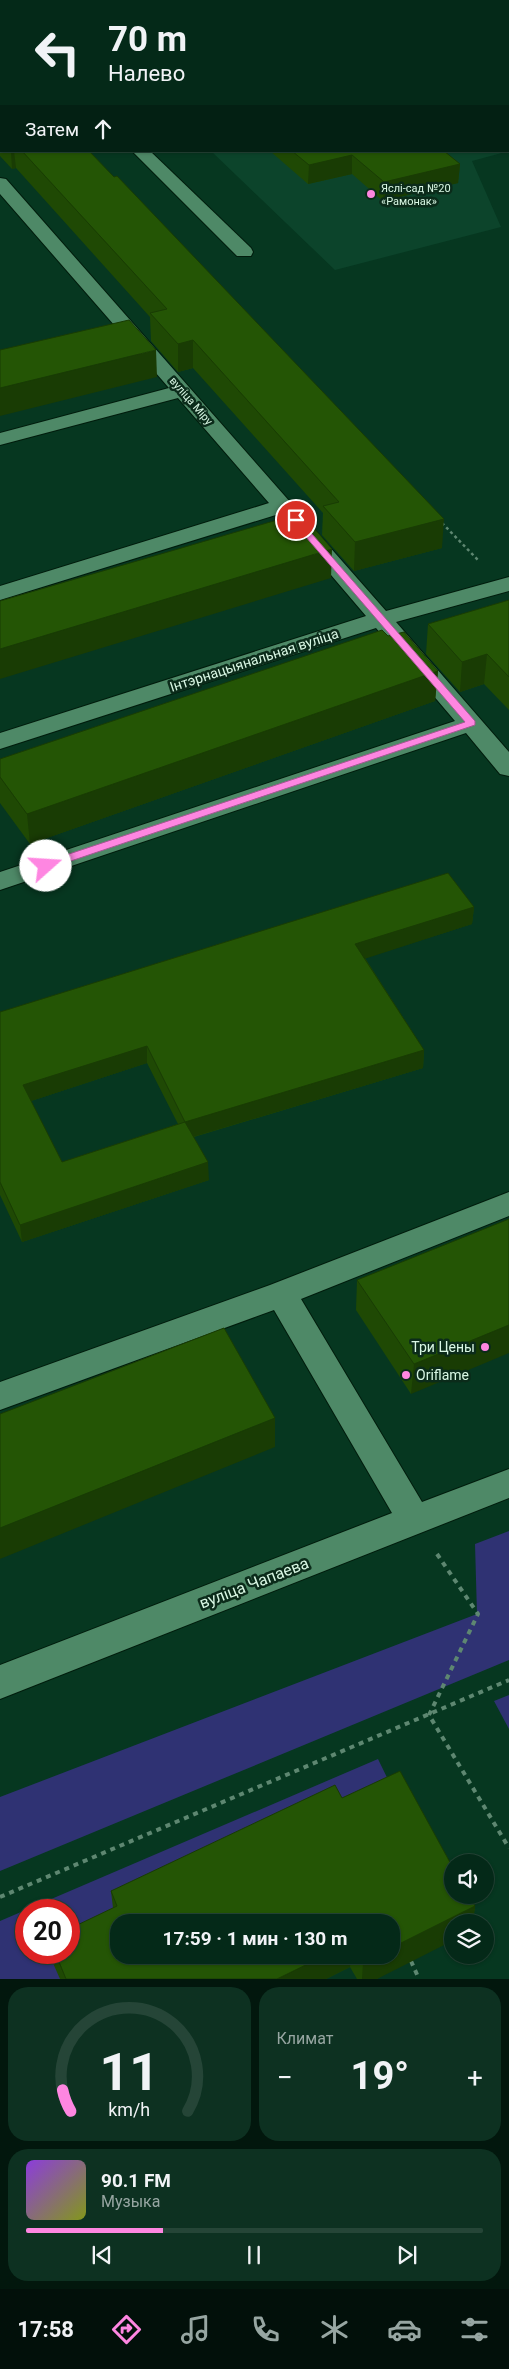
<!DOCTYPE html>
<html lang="ru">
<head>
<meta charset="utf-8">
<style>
  body { margin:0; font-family:Roboto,sans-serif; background:#0d3121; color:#f1f3f6; height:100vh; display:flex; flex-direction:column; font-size:19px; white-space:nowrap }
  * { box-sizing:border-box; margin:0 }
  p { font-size:16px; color:#97a6a2 }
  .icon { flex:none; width:28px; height:28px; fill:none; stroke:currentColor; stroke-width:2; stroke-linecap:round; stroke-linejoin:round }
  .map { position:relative; height:1979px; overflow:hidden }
  .details { display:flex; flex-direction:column; gap:8px; padding:8px; background:#02170d; flex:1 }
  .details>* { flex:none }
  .banner { position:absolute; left:0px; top:0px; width:510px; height:152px; box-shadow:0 1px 4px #0004,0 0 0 1px #254537; background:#042918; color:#f1f3f6; overflow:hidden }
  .buttons { position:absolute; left:444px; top:1854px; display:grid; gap:10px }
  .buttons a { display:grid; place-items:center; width:50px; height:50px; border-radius:50%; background:#042918; box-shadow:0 1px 4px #0004,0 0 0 1px #254537; font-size:25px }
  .speed { position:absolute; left:15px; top:1899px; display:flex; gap:10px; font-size:25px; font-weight:700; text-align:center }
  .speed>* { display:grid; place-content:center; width:65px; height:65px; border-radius:50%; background:#042918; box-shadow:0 1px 4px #0004,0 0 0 1px #254537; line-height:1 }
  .speed .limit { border:8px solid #d22; background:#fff; color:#111 }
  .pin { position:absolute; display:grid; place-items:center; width:42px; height:42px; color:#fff; margin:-21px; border:2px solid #fff; border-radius:50%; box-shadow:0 1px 5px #0007 }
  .me { position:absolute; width:55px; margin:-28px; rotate:71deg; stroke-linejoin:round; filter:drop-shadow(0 0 4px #0008) }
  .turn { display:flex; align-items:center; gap:18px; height:105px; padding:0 25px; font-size:22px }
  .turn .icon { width:65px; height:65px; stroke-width:2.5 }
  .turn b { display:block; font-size:35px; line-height:42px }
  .then { display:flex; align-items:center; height:48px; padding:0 25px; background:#0003; gap:10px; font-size:19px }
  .big { font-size:38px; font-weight:700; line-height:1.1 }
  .details .card { flex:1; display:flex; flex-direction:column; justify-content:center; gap:8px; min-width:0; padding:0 18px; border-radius:20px; background:#0d3121 }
  .details .dial { align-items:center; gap:0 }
  .dial svg { height:130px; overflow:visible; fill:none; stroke:#254537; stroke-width:7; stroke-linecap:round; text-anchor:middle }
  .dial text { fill:#f1f3f6; stroke:none }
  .song { display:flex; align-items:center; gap:15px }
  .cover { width:60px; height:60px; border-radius:8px; background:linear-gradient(135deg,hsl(270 70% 55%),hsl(70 70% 35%)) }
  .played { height:5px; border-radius:2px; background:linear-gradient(90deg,#fe86e1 30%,#254537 30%) }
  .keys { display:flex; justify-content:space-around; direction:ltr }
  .heat { display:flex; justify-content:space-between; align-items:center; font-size:28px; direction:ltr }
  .details .tiles { flex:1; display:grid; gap:8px; grid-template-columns:1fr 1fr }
  .card:last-child { grid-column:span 2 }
  .trip { position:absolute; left:110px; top:1914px; width:290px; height:50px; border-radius:20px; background:#042918; box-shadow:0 1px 4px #0004,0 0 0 1px #254537; font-weight:700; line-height:50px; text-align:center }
  .tabs { display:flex; height:80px; justify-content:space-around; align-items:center; background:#02100a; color:#97a6a2 }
  .tabs .icon { width:35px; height:35px }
  .tabs .current { color:#fe86e1 }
  .tabs b { font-size:22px; color:#f1f3f6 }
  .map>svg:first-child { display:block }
  .built { fill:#0c442b }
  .green { fill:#2f3273; fill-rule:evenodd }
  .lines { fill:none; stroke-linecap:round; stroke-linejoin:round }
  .minor-casing { stroke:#001c0c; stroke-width:2 }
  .path-far1 { stroke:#5e8771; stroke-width:2.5; stroke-dasharray:3 3; stroke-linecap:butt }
  .path { stroke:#5e8771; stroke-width:4; stroke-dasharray:5 5; stroke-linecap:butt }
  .minor { fill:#4e8967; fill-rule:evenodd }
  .wall { fill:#1f4904; fill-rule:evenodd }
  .shaded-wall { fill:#193c04 }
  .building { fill:#245505; stroke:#193c04; fill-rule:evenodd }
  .route { fill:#fe86e1; stroke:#a55792 }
  .poi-dot { fill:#fe86e1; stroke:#0b2b1a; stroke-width:2 }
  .labels { text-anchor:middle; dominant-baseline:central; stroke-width:5; stroke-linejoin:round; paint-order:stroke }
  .far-poi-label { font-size:11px; fill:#d9f7e4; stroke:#0b2b1a; text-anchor:start }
  .far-street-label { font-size:11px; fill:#d9f7e4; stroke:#0b2b1a }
  .street-label { font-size:14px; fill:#d9f7e4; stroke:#0b2b1a }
  .poi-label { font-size:14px; fill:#d9f7e4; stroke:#0b2b1a; text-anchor:end }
  .near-street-label { font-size:16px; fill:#d9f7e4; stroke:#0b2b1a }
</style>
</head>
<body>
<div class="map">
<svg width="509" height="1979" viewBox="0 0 509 1979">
  <rect width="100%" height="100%" fill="#063720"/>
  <path class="built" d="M509,78V151L472,161L501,227L335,270L211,151H509Z"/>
  <g class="green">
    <path d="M509,1531V1660L0,1871V1797L477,1614L475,1544Z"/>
    <path d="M509,1695V1729L494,1701Z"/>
    <path d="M378,1759L397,1798L114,1917L60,1979H0V1921ZM26,1910H69V1952H26Z"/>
  </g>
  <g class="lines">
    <g class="minor-casing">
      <g id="minor">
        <path d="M0,11L1,12V22L0,21Z"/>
        <path d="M132,151H150L251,248L253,252L251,256H237Z"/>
        <path d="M0,178L6,179L386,611L509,577V591L396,622L509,752V776L500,774L466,733L0,890V872L455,721L376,628L0,749V733L366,616L279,514L0,600V586L269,503L178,398L0,445V433L169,388L0,194Z"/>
        <path d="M509,1192V1216L301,1299L422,1502L509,1469V1498L0,1699V1665L392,1513L274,1310L0,1410V1382L270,1285Z"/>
      </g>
    </g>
    <path class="path-far1" d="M442,523L478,560"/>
    <g class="path">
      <path d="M437,1554L478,1614L429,1715L509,1848"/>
      <path d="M0,1897L509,1680"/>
      <path d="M411,1961L419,1979"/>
    </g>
    <use href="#minor" class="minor"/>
  </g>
  <g class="wall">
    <path d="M0,60L1,62V151H89L442,548L354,571L322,535L323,513L193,368L178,372L151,341L150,317L16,168L12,169L0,156Z"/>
    <path d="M270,151H444L460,164L458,183L383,201L352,174L308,184Z"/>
    <path d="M509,600V710L484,684L460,692L426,654L428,624Z"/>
    <path d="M388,636L438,671L435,701L30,844L0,803V759Z"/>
    <path d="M474,907L472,924L365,958L424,1050L423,1068L194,1137L209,1180L22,1242L0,1195V1012ZM147,1063L178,1124L62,1162L31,1101Z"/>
    <path d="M509,1219L411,1394L356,1310L357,1280Z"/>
    <path d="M342,1798L475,1906L473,1922H452L377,1979H357L350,1967L326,1979H60L53,1963L51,1952H69L113,1908L111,1891ZM391,1922V1955H119Z"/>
  </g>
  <g class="shaded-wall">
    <path d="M11,151H14L16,168L12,169Z"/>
    <path d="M352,155V174L308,184L309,165Z"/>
    <path d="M460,164L458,183L383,201L384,182Z"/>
    <path d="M193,340V368L178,372V344Z"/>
    <path d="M156,350L157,377L0,416V388Z"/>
    <path d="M444,519L442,548L354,571L355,542Z"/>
    <path d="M332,549L331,578L0,679V649Z"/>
    <path d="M487,654L484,684L460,692L462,662Z"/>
    <path d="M438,671L435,701L30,844L27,814Z"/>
    <path d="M474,907L472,924L355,962V944Z"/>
    <path d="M147,1046V1063L25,1103L23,1085Z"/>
    <path d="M424,1050L423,1068L186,1139L185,1122Z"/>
    <path d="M208,1162L209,1180L22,1242L20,1225Z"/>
    <path d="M509,1325V1353L411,1394L414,1364Z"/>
    <path d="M275,1418V1447L0,1559V1528Z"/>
    <path d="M475,1906L473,1922H452V1941L377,1979H362L363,1963L378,1955H391V1948Z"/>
    <path d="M326,1955H351L350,1967L326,1979H277Z"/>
  </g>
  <g class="building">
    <path d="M0,60L1,62V133L0,132Z"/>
    <path d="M22,151H89L114,177L117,176L444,519L355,542L323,506L339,502L193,340L178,344L150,313L167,309Z"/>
    <path d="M292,151H444L460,164L384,182L352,155L309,165Z"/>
    <path d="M129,320L156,350L0,388V350Z"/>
    <path d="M301,513L332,549L0,649V601Z"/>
    <path d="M509,600V677L487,654L462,662L428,624Z"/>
    <path d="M382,630L388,636L404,632L438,671L27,814L0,777V759Z"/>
    <path d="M448,873L474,907L355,944L424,1050L185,1122L208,1162L20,1225L0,1182V1012ZM147,1046L185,1122L62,1162L23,1085Z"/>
    <path d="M509,1219V1325L414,1364L357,1280Z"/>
    <path d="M224,1328L275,1418L0,1528V1414Z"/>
    <path d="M400,1771L452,1866V1895H469L475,1906L391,1948V1922H119V1955H326L277,1979H66L55,1952H69V1929L117,1906L111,1891L335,1785L342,1798Z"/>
    <path d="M359,1955H378L363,1963Z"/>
  </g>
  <path class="route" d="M293,519H299L475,721V725L50,868H42V863L465,722L293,522Z"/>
  <g class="poi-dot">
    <circle cx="371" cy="194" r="5"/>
    <circle cx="485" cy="1347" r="5"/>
    <circle cx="406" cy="1375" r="5"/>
  </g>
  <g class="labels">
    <g class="far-poi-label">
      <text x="381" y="188">Яслі-сад №20<tspan x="381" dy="13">«Рамонак»</tspan></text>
    </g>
    <g class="far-street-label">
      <text transform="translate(191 401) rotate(49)">вуліца Міру</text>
    </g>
    <g class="street-label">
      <text transform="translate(254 660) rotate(-18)">Інтэрнацыянальная вуліца</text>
    </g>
    <g class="poi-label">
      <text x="475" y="1347">Три Цены</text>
      <text x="416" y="1375" text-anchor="start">Oriflame</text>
    </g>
    <g class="near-street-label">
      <text transform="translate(254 1583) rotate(-21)">вуліца Чапаева</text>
    </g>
  </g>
</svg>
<div class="buttons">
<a><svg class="icon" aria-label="sound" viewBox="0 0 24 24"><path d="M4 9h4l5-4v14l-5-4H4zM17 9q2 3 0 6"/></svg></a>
<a><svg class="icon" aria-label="layers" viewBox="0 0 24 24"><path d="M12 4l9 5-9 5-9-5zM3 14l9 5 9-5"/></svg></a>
</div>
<div class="speed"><div class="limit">20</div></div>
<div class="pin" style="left:296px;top:520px;background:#d93025"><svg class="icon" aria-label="arrive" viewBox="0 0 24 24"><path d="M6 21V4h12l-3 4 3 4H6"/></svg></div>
<svg class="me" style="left:46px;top:866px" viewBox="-20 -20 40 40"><circle r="19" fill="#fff"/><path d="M0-13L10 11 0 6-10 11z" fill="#fe86e1"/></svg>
<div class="trip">17:59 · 1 мин · 130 m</div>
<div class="banner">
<div class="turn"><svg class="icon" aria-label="left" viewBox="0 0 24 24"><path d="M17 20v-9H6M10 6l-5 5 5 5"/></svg><div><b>70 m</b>Налево</div></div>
<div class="then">Затем<svg class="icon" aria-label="ahead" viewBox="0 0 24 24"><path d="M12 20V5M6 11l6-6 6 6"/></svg></div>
</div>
</div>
<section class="details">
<div class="tiles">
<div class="card dial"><svg viewBox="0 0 100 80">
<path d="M14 69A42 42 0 1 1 86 69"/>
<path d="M14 69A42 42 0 0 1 9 56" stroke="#fe86e1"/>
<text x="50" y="56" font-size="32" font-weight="700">11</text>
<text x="50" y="72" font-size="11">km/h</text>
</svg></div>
<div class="card"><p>Климат</p>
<div class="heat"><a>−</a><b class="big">19°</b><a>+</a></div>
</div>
<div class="card">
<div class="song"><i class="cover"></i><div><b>90.1 FM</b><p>Музыка</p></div></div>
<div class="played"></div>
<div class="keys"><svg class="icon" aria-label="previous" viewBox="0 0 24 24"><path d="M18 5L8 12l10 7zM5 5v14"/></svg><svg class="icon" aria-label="pause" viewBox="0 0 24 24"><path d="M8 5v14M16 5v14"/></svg><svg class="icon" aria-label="next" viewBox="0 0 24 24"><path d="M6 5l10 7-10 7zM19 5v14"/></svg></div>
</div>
</div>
</section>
<nav class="tabs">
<b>17:58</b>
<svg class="icon current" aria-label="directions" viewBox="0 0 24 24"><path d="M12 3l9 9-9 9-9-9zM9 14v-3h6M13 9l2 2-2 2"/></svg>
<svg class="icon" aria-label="music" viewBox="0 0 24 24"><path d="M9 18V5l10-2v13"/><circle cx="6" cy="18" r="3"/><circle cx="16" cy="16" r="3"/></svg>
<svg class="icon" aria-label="phone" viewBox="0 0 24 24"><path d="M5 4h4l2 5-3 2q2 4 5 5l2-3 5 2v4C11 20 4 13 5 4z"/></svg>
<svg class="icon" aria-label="climate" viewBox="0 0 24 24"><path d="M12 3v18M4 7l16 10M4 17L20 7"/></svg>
<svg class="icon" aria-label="car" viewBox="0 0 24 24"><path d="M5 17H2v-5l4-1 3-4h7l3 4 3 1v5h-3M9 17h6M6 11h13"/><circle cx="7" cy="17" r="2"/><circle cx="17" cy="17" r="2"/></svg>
<svg class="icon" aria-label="filters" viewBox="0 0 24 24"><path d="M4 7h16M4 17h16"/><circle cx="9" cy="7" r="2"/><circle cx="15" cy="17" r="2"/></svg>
</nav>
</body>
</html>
